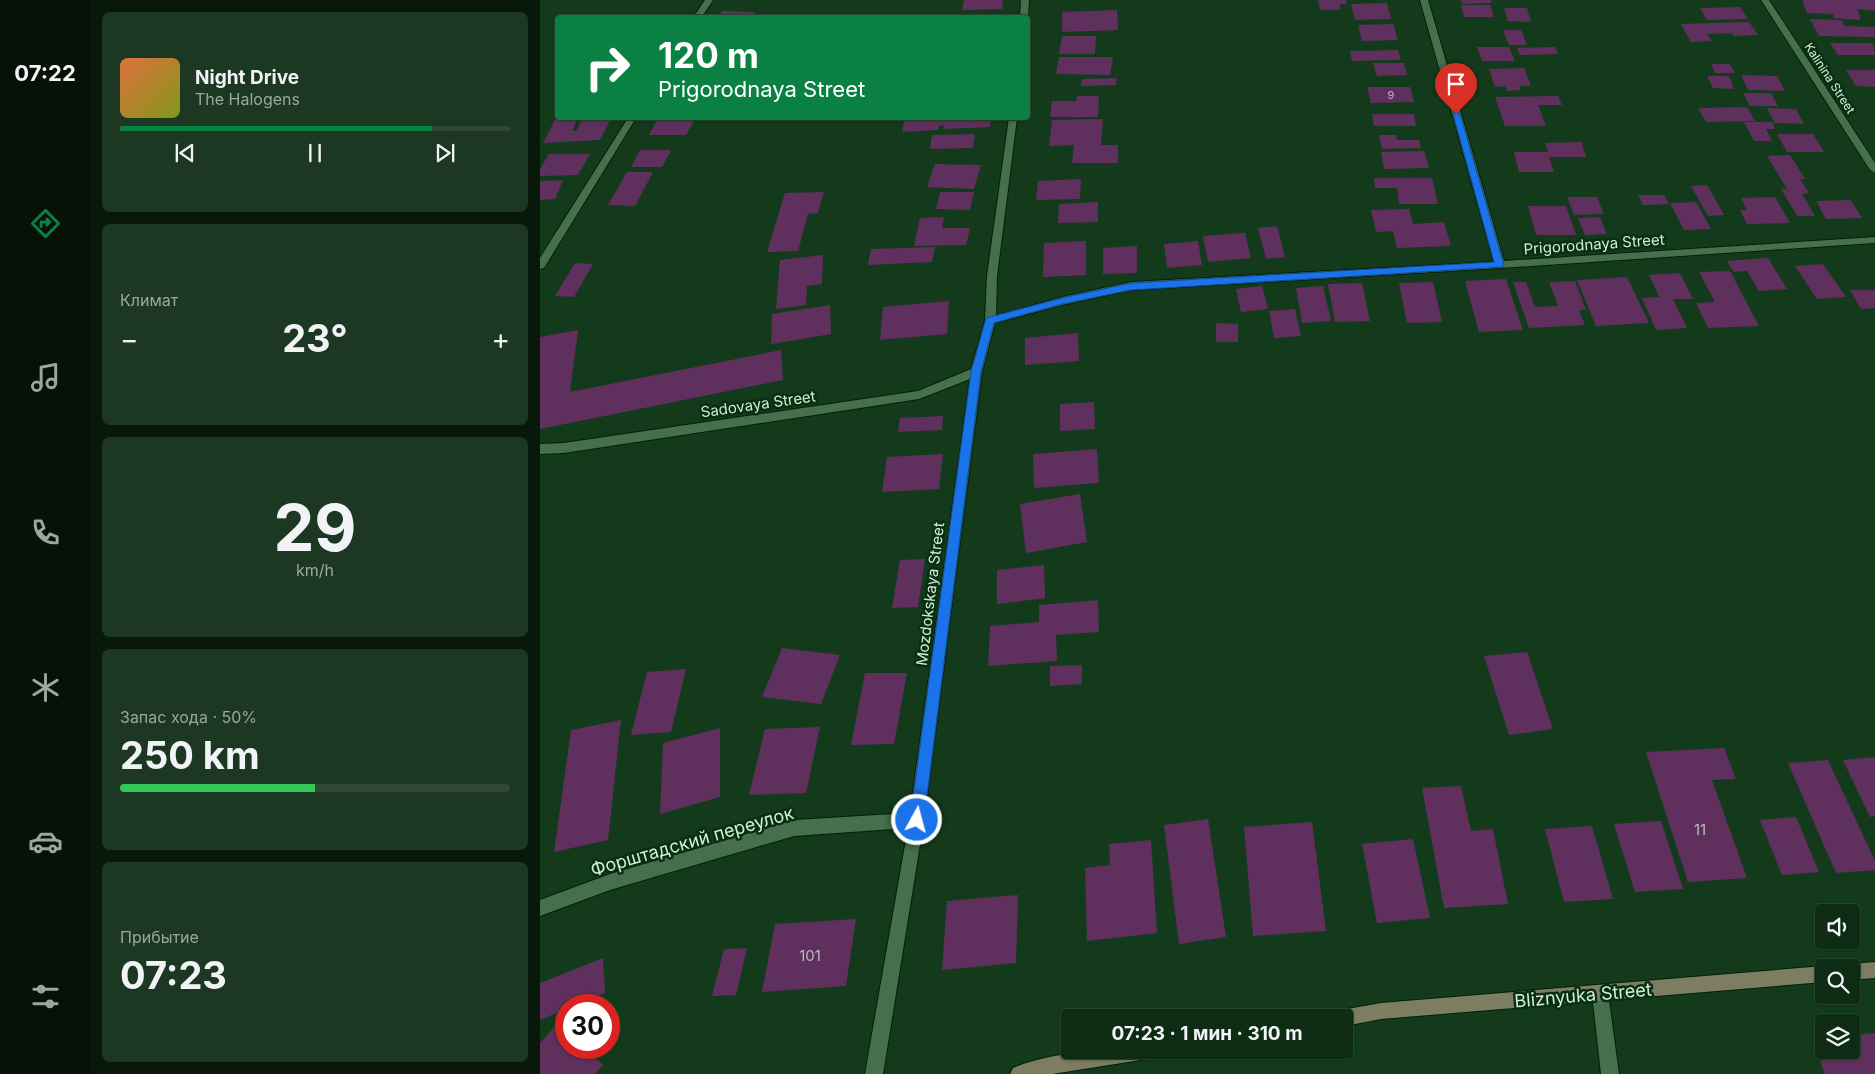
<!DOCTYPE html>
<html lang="ru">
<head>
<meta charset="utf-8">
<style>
  body { margin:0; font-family:Inter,sans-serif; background:#1c3822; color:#f1f3f6; height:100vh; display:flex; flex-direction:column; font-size:19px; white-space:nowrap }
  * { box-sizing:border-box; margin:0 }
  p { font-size:16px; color:#9ba7a0 }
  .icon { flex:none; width:28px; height:28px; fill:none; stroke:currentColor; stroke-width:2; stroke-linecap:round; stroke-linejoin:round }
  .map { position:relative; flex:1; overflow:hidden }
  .sheet { display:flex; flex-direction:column; gap:12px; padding:12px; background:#08180b; width:450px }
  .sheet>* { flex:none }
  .hud { position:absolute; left:15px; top:15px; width:475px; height:105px; border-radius:5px; box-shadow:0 1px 4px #0004,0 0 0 1px #2e4834; background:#0b8043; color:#fff; overflow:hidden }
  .buttons { position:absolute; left:1275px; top:904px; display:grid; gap:10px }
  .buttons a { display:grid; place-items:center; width:45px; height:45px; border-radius:5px; background:#0e2c14; box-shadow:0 1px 4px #0004,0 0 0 1px #2e4834; font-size:25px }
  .speed { position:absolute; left:15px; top:994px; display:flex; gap:10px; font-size:25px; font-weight:700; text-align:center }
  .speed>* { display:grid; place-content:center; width:65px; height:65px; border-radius:50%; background:#0e2c14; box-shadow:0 1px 4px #0004,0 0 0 1px #2e4834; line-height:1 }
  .speed .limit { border:8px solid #d22; background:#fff; color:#111 }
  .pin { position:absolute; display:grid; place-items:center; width:42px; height:42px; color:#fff; margin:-51px -21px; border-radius:50% 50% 50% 0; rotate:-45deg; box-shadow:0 0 5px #0007 }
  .pin .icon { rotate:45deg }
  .me { position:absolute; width:55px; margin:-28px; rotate:7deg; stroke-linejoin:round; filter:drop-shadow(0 0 4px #0008) }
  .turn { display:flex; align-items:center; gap:18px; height:105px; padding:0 20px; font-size:22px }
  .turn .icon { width:65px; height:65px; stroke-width:2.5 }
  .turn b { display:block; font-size:35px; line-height:42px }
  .big { font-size:38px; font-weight:700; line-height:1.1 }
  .sheet .tile { flex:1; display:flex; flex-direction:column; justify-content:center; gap:8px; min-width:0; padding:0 18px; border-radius:8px; background:#1c3822 }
  .sheet .dial { align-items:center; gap:0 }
  .dial b { font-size:65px; line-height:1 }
  .song { display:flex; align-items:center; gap:15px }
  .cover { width:60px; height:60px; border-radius:8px; background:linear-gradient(135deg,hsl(20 70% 55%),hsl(70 70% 35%)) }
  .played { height:5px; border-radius:2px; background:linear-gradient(90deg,#0b8043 80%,#2e4834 80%) }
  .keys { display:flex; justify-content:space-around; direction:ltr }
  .heat { display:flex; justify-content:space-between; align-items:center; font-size:28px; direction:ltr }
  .charge { height:8px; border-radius:4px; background:linear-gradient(90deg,#34c759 50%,#2e4834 0) }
  .trip { position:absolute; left:521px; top:1009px; width:292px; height:50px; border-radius:5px; background:#0e2c14; box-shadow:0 1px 4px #0004,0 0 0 1px #2e4834; font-weight:700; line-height:50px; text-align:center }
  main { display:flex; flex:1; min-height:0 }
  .dock { display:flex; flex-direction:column; width:90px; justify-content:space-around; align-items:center; background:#061208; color:#9ba7a0 }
  .dock .icon { width:35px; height:35px }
  .dock .on { color:#0b8043 }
  .dock b { font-size:22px; color:#f1f3f6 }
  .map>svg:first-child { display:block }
  .building { fill:#5f305e }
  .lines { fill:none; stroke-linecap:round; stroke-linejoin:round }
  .street-casing { stroke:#032008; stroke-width:2 }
  .secondary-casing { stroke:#032008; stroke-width:2 }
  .street { fill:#466f4c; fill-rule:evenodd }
  .secondary { fill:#7d7d61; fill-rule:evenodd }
  .route { fill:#1a73e8; stroke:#114b97 }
  .labels { text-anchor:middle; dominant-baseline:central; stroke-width:5; stroke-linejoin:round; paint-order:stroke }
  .far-number-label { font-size:11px; fill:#b8bdba }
  .far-street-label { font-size:12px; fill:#d6ecd8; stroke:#073011 }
  .street-label { font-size:15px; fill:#d6ecd8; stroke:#073011 }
  .near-number-label { font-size:15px; fill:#b8bdba }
  .near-street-label { font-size:18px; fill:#d6ecd8; stroke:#073011 }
</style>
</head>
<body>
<main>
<nav class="dock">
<b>07:22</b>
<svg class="icon on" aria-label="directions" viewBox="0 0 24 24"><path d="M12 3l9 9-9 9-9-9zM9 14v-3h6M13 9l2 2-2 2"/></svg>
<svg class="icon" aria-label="music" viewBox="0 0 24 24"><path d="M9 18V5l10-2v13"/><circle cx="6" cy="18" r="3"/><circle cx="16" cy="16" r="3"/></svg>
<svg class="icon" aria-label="phone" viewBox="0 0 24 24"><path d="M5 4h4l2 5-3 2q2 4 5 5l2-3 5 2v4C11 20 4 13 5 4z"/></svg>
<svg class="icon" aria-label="climate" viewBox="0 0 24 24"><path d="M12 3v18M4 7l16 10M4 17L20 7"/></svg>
<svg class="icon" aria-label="car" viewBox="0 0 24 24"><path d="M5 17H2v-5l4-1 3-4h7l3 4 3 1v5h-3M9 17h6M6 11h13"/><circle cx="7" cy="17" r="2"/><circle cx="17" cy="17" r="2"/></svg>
<svg class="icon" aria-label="filters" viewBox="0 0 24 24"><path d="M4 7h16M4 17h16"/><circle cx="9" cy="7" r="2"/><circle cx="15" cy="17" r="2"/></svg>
</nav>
<section class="sheet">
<div class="tile">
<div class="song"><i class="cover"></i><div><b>Night Drive</b><p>The Halogens</p></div></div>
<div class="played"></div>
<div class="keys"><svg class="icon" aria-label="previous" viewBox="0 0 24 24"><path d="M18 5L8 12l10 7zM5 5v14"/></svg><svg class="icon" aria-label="pause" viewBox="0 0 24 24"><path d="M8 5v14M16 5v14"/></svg><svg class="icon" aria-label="next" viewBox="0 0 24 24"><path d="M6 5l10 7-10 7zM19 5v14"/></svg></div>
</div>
<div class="tile"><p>Климат</p>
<div class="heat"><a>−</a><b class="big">23°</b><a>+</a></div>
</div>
<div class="tile dial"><b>29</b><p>km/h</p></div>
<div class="tile"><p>Запас хода · 50%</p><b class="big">250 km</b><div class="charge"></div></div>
<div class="tile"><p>Прибытие</p><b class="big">07:23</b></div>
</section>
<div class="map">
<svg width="1335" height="1074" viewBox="0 0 1335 1074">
  <rect width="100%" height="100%" fill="#133b1b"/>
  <g class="building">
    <path d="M424,0H463L462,9L422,10Z"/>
    <path d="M778,0H806L807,4H800L801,10H780Z"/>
    <path d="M921,0H951L952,3L922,4Z"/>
    <path d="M1262,0H1335V11L1317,9L1321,20L1294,18L1293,14L1267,13Z"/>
    <path d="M847,3L851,19L815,20L811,4Z"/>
    <path d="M921,5H950L954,17H924Z"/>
    <path d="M1200,7L1208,19L1167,20L1160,8Z"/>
    <path d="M964,8H987L991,22L968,21Z"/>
    <path d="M577,10L578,30L522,32V12Z"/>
    <path d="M182,11L215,12L212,18H178Z"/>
    <path d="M1270,19L1301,20L1305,26L1335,27V37L1279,36Z"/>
    <path d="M1209,22L1218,35L1194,36L1192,33L1167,34L1172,41L1151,42L1141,24Z"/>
    <path d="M853,24L858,40L822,41L818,25Z"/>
    <path d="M963,30H981L987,45H969Z"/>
    <path d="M522,36H556L555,54H519Z"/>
    <path d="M1290,43H1333L1335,55H1298Z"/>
    <path d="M937,47H969L975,61H942Z"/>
    <path d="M1015,47L1018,54L980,55L977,48Z"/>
    <path d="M858,50L861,60L812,61L810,51Z"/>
    <path d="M519,57H573L570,75L516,74Z"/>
    <path d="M833,63H864L867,75L837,76Z"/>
    <path d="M1171,64H1190L1195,73H1175Z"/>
    <path d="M984,68L991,86H979L981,90L967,91L965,86L955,87L949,69Z"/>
    <path d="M1306,70H1335V87L1316,86Z"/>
    <path d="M1201,75L1237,76L1245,91L1208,90Z"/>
    <path d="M1167,76H1189L1194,89L1173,88Z"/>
    <path d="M577,78L576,85L541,86L542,79Z"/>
    <path d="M827,87H870L874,102L831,103Z"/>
    <path d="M1203,93H1231L1238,106H1210Z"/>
    <path d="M537,96H559L558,117H510L512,101H536Z"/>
    <path d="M1018,96L1022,105H998L1006,126H965L955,97Z"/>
    <path d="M1207,107L1215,121L1166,122L1158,108Z"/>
    <path d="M1227,108L1256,109L1264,124L1235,123Z"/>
    <path d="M18,114V118H38L32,131H36L43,118H71L60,140L3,143Z"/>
    <path d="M832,114H874L876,126H834Z"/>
    <path d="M118,118L155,119L146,135H109Z"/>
    <path d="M365,118H451L450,127L403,129L404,125L399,126L398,130L362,132Z"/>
    <path d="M563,119L561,145H578V163H532L534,145L509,146L512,120Z"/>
    <path d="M1204,122H1232L1235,129H1226L1232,141H1214Z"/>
    <path d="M435,134L433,148L390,149L392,135Z"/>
    <path d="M1237,134H1273L1284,152H1247Z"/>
    <path d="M839,135H856L857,140H879L881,148L842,149Z"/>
    <path d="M1041,142L1046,157H1009L1014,172H979L974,152H1008L1005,143Z"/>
    <path d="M100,150H131L122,167H91Z"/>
    <path d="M884,151L889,168L844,169L841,152Z"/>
    <path d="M9,154H50L38,175L0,176V169Z"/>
    <path d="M1250,155L1265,179H1260L1269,193L1262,194L1275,216H1257L1241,189H1247L1227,156Z"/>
    <path d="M395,164L441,165L434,189L387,187Z"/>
    <path d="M87,172H113L95,206L68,205Z"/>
    <path d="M834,178H892L898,204H859L857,188H835Z"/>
    <path d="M541,179L540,199L496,200L498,181Z"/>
    <path d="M23,180L15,199L0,200V181Z"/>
    <path d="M1167,185L1184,215L1168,216L1151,186Z"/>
    <path d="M284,192L278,213L268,214L258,251L227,252L245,193Z"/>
    <path d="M400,192H434L430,210L396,209Z"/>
    <path d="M1098,195H1124L1129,204L1103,205Z"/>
    <path d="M1027,197H1057L1064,214L1034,215Z"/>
    <path d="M1235,197L1250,223L1207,224L1200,210H1207L1201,198Z"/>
    <path d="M1311,200L1322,218L1286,219L1276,201Z"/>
    <path d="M558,202V222L518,223L519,204Z"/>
    <path d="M1156,202L1171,229L1144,230L1130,203Z"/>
    <path d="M988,206H1026L1036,235H996Z"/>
    <path d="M869,209L873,224L904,222L911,246L857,248L853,231L836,232L831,210Z"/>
    <path d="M404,217L402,228H430L426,245L374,246L380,218Z"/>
    <path d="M1060,217L1067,234L1045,235L1038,218Z"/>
    <path d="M737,226L745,257L726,259L718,228Z"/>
    <path d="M705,233L711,258L668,262L663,236Z"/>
    <path d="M546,241V275L503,277L504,243Z"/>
    <path d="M658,241L662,265L627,268L624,244Z"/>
    <path d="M597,246V273L563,274V248Z"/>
    <path d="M395,247L392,262L328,265L331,249Z"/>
    <path d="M283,255L282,284L267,286L266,305L236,309L240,260Z"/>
    <path d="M1228,258L1247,289L1219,291L1207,271L1194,272L1187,261Z"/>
    <path d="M35,263L53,264L34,297L15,296Z"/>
    <path d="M1283,264L1306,297L1277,299L1255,266Z"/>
    <path d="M1190,271L1219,326L1168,328L1156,303L1175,302L1159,272Z"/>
    <path d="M1140,273L1153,299H1133L1147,328L1116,330L1102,298L1119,297L1109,275Z"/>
    <path d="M1087,277L1109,323L1056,326L1037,280Z"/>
    <path d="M966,279L983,330L939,332L925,281Z"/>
    <path d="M1035,281L1046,310H1039L1045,325L989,328L973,282H986L995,307L1018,306L1009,282Z"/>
    <path d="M893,282L902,322L867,323L859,283Z"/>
    <path d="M822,283L830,321L795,322L788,284Z"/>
    <path d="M722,286L728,309L701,312L696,289Z"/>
    <path d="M783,286L791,321L762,323L756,288Z"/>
    <path d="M1310,290H1335V308L1321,309Z"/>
    <path d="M409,301L407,334L340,340L343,307Z"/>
    <path d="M290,305L291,334L231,344L232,314Z"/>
    <path d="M755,309L761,336L734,338L729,311Z"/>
    <path d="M676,323L698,324V342H676Z"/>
    <path d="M38,330L30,392L241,350L243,380L0,429V337Z"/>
    <path d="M538,333L539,361L485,365V338Z"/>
    <path d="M554,402L555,429L520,431V404Z"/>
    <path d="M403,416L402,430L358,432L360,418Z"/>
    <path d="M557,449L559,483L494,488L493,454Z"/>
    <path d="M403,454L399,489L342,492L347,457Z"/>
    <path d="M540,494L547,542L486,553L480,504Z"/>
    <path d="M385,559L378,607L352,608L360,560Z"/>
    <path d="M504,565L505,598L457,604V570Z"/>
    <path d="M558,600L559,632L516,635L517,661L448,666L450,626L499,622V605Z"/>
    <path d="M242,648L300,655L281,704L222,697Z"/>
    <path d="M987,652L1013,729L969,735L944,656Z"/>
    <path d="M542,665V684L510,686V666Z"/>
    <path d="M146,669L131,732L91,735L107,672Z"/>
    <path d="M325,673H367L354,744L311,745Z"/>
    <path d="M81,720L68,840L14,852L31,730Z"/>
    <path d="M280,727L266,793L209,795L225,729Z"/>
    <path d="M180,728V797L120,814L123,743Z"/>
    <path d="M1184,748L1196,779L1172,780L1207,878L1148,882L1106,752Z"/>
    <path d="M1335,757V816L1330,817L1303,760Z"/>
    <path d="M1288,760L1335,861V870L1296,873L1248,763Z"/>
    <path d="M921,786L931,831L953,829L968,904L904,908L882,788Z"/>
    <path d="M1256,817L1279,872L1242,875L1220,820Z"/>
    <path d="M668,819L686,937L639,944L624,825Z"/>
    <path d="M1121,821L1143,889L1095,892L1074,824Z"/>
    <path d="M772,822L786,931L713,936L704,827Z"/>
    <path d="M1052,826L1073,899L1024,902L1005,829Z"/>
    <path d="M873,839L890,918L837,923L822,844Z"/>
    <path d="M611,840L617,933L547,941L545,868L570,865L569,844Z"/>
    <path d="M478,895L476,963L402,970L407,901Z"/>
    <path d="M316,919L306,986L222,992L235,924Z"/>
    <path d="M207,948L196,995L172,996L184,949Z"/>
    <path d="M63,958L65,993L36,1005H26V1009L0,1020V983Z"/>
    <path d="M18,1023L26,1030V1048H44L63,1065L55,1074H0V1043Z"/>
    <path d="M1335,1033V1074H1285L1280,1061L1292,1059L1289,1050H1311V1035Z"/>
  </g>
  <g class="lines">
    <g class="street-casing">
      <g id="street">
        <path d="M165,0H173L161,18H153Z"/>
        <path d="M481,0H489L488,19L480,18Z"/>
        <path d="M880,0H888L964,261L1335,237V243L960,268L591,290L522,305L455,323L442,372L384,820L343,1074H325L368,828L254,836L70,890L0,916V900L70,874L254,820L370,813L430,379L379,399L24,453L0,454V444L24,443L378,391L431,369L445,321L447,276L469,118H477L457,276L456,316L522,297L591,282L954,262Z"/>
        <path d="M1221,0H1229L1335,163V173L1330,170Z"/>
        <path d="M88,118H96L4,268L0,269V258Z"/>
        <path d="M1060,985L1066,987L1068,993L1079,1074H1061L1052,993L1054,987Z"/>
      </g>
    </g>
    <g class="secondary-casing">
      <g id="secondary">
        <path d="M1335,962V978L1311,980V968H1305L1311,964Z"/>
        <path d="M1284,966L1288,968H1284V982L841,1019L805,1026V1018H794L796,1012L802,1010L841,1003Z"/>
        <path d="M555,1050H616L613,1056L607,1059L512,1074H470L473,1068C499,1057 527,1054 555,1050Z"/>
      </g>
    </g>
    <use href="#street" class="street"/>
    <use href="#secondary" class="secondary"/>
  </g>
  <path class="route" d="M916,111L920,114L964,265L963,267L591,290L522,304L454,323L441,372L384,820L382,824L377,826L372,824L370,820L431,372L446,318L522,298L591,283L954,262L913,114Z"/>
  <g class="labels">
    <g class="far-number-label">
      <text x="851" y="95">9</text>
    </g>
    <g class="far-street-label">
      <text transform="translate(1290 78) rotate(57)">Kalinina Street</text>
    </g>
    <g class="street-label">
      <text transform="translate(1054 244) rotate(-4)">Prigorodnaya Street</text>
      <text transform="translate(218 404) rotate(-8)">Sadovaya Street</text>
      <text transform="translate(390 594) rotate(-83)">Mozdokskaya Street</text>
    </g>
    <g class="near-number-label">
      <text x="1160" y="829">11</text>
      <text x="270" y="955">101</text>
    </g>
    <g class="near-street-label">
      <text transform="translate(152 841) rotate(-16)">Форштадский переулок</text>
      <text transform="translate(1043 995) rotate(-5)">Bliznyuka Street</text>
    </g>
  </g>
</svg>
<div class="buttons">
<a><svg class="icon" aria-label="sound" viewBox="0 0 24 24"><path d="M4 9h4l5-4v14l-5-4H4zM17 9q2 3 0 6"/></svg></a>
<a><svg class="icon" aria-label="search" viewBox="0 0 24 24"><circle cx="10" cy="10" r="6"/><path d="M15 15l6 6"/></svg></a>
<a><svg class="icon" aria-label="layers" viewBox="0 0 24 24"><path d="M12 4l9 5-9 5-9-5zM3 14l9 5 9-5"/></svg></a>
</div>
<div class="speed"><div class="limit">30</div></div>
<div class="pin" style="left:916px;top:114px;background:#d93025"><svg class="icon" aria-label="arrive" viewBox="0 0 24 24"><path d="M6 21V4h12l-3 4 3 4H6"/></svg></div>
<svg class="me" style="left:377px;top:820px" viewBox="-20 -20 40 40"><circle r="17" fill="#1a73e8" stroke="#fff" stroke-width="3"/><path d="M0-11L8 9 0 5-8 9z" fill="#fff"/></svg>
<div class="trip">07:23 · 1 мин · 310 m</div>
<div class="hud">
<div class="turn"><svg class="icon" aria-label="right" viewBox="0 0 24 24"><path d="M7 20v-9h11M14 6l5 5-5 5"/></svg><div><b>120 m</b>Prigorodnaya Street</div></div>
</div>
</div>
</main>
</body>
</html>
